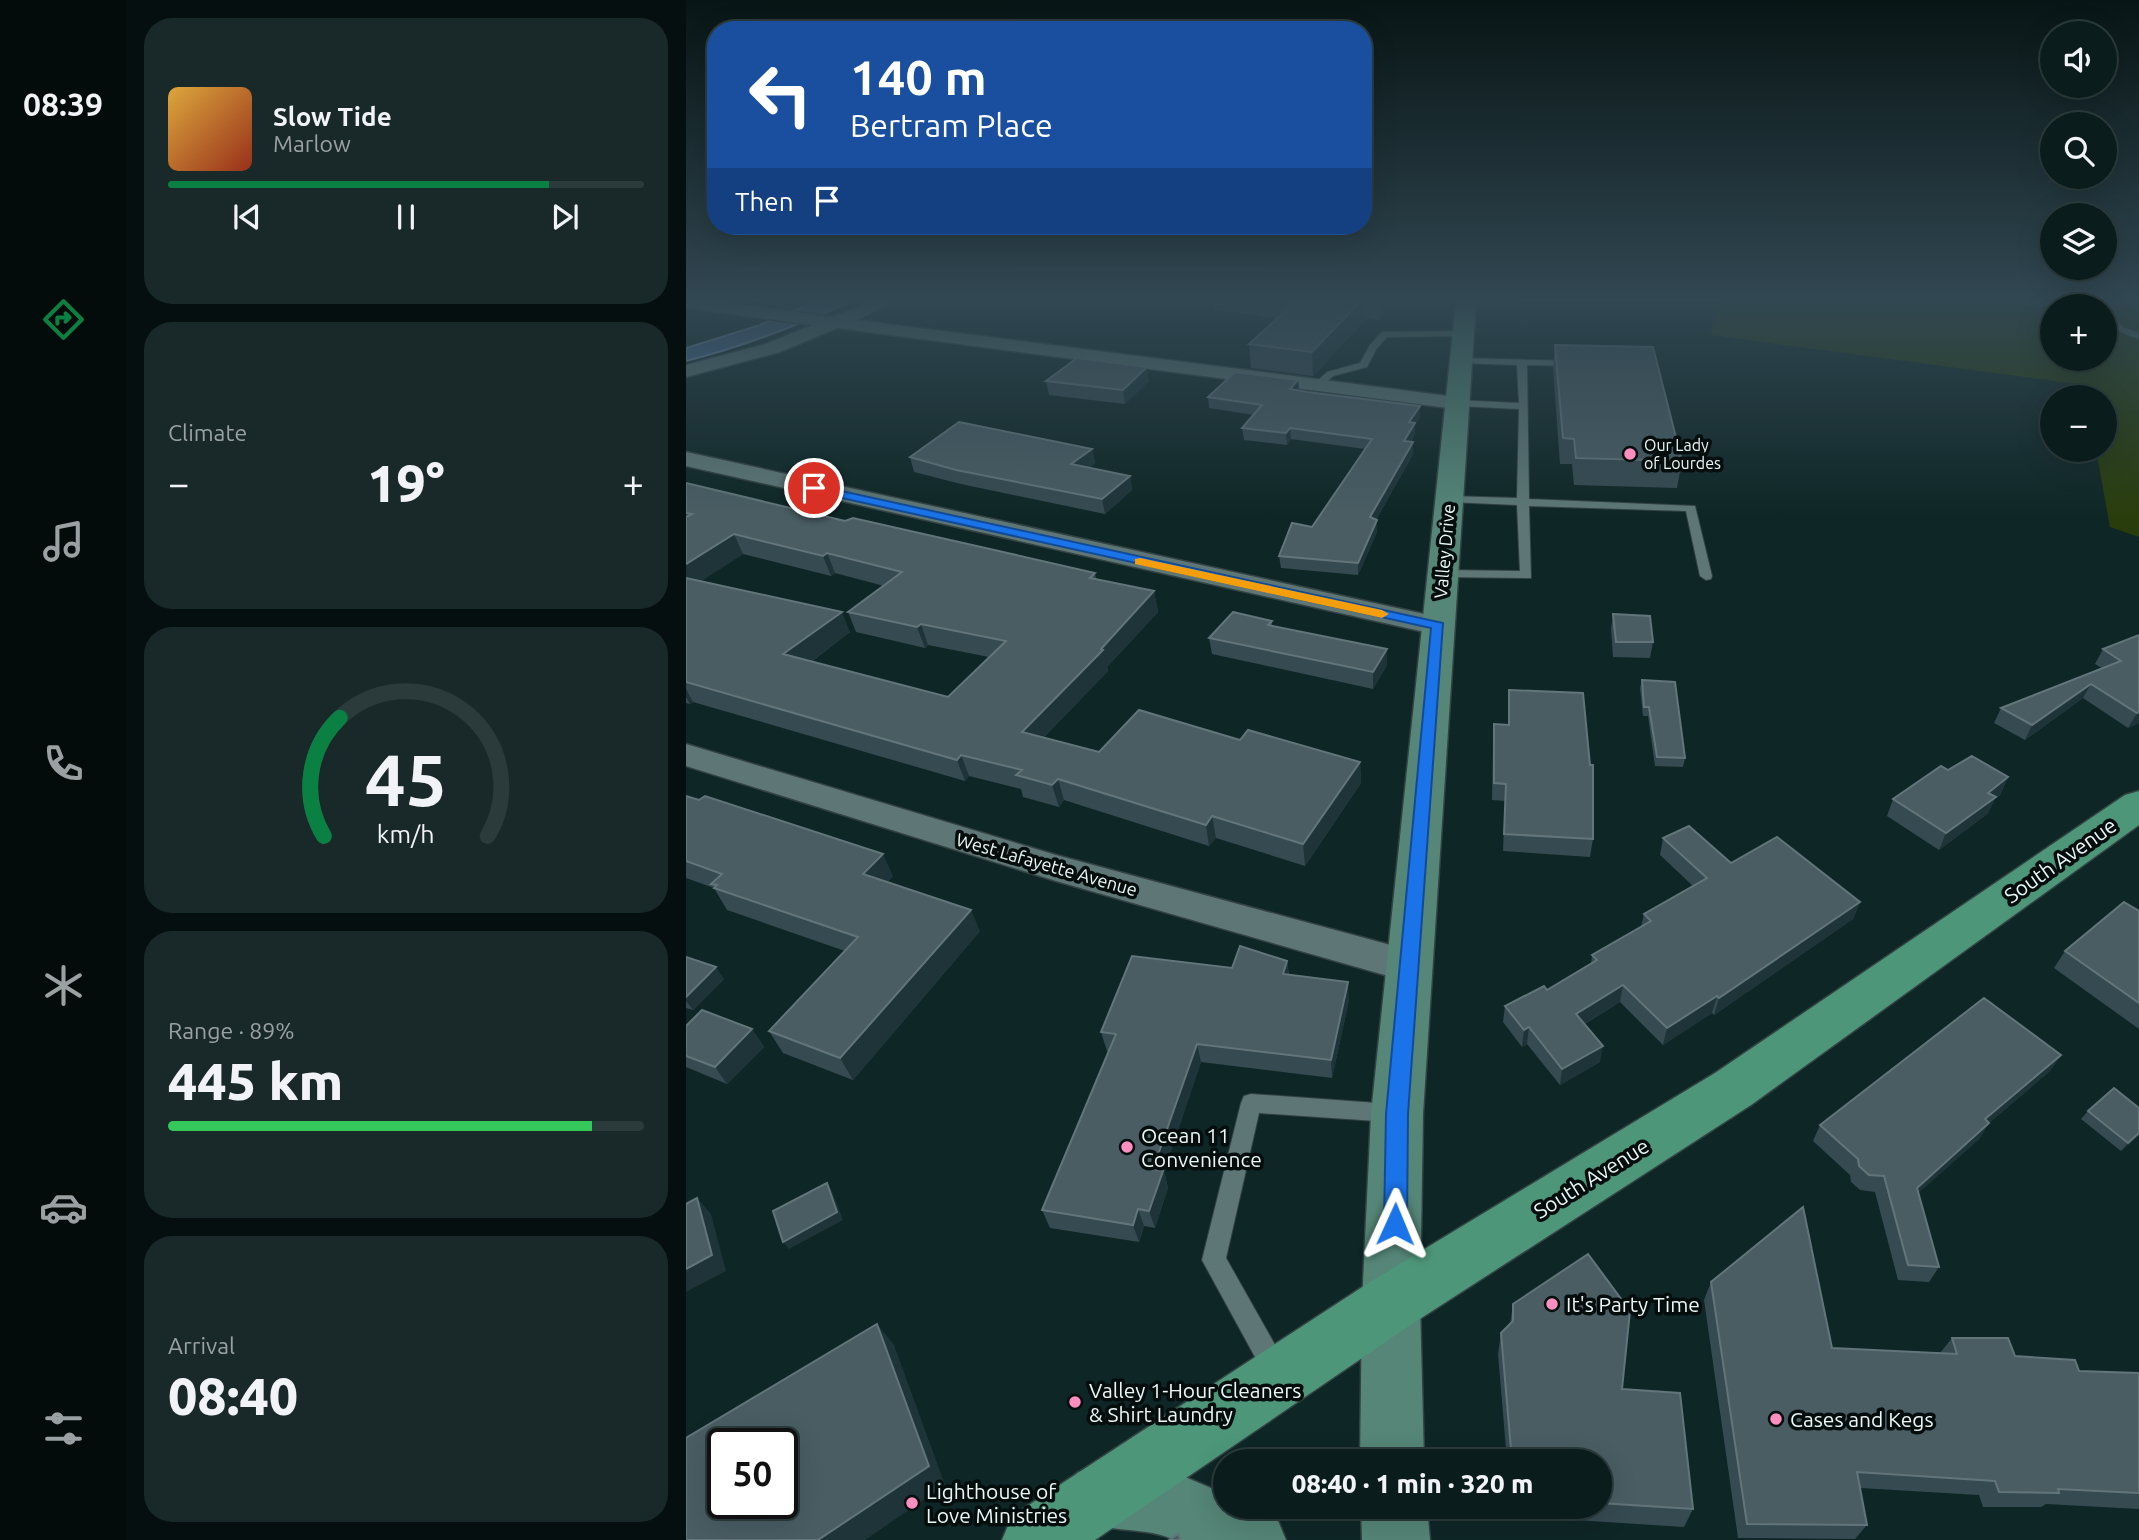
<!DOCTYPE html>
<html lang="en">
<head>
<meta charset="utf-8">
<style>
  body { margin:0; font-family:Ubuntu,sans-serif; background:#192929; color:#f1f3f6; height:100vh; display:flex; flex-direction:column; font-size:26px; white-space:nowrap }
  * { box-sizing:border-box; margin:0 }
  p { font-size:23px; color:#9aa1a3 }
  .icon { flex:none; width:38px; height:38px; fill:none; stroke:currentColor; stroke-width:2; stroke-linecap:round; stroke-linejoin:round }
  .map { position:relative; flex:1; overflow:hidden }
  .details { display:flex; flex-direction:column; gap:18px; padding:18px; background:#060f0f; width:560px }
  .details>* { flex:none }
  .guide { position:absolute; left:21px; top:21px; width:665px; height:214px; border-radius:28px; box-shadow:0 7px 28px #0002,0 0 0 2px #2b3a3b; background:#1a4fa0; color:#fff; overflow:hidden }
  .tools { position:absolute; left:1354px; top:21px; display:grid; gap:14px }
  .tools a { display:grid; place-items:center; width:77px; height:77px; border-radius:50%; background:#0b1c1c; box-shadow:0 7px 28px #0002,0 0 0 2px #2b3a3b; font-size:35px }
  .speed { position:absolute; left:21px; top:1428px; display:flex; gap:14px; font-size:35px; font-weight:700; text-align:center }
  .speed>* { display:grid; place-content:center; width:91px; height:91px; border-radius:50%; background:#0b1c1c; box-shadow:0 7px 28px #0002,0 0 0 2px #2b3a3b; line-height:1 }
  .speed .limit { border:4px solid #111; border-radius:10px; background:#fff; color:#111 }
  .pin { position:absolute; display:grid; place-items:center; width:60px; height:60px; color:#fff; margin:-30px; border:4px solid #fff; border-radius:50%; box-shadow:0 2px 7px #0007 }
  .me { position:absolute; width:77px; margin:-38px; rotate:1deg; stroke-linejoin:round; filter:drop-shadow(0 0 5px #0008) }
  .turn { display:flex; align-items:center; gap:24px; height:147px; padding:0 28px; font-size:32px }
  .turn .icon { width:91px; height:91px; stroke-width:2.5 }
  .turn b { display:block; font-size:49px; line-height:60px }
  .then { display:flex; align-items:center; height:66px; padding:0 28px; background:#0003; gap:14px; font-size:26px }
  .big { font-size:52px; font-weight:800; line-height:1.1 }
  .details .widget { flex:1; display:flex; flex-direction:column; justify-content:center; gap:10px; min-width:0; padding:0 24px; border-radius:28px; background:#192929 }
  .details .dial { align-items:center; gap:0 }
  .dial svg { height:182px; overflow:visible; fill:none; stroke:#2b3a3b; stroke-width:7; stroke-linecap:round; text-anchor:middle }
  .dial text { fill:#f1f3f6; stroke:none }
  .song { display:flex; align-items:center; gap:21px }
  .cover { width:84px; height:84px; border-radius:10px; background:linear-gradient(135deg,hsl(40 70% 55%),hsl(10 70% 35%)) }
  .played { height:7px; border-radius:4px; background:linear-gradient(90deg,#0b8043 80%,#2b3a3b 80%) }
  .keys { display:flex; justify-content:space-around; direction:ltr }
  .heat { display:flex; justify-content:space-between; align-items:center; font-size:38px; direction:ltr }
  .charge { height:10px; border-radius:5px; background:linear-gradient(90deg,#34c759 89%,#2b3a3b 0) }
  .trip { position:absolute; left:527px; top:1449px; width:399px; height:70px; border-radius:35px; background:#0b1c1c; box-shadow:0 7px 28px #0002,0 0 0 2px #2b3a3b; font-weight:800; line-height:70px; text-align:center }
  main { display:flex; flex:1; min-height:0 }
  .tab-bar { display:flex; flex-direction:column; width:126px; justify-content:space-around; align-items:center; background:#040b0b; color:#9aa1a3 }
  .tab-bar .icon { width:49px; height:49px }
  .tab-bar .on { color:#0b8043 }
  .tab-bar b { font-size:32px; color:#f1f3f6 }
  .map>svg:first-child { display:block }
  .green { fill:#293d0c; fill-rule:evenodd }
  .water { fill:#4c6d9b; stroke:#7b96b6; stroke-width:2 }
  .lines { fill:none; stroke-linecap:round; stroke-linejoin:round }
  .lane-casing { stroke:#334242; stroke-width:2 }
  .street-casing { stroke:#334242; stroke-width:3 }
  .secondary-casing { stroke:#334242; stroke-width:3 }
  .primary-casing { stroke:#334242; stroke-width:3 }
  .lane { fill:#5e7776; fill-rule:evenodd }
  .street { fill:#5e7776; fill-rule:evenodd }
  .secondary { fill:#558678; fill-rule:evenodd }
  .primary { fill:#4d9679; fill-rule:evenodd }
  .wall { fill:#364a51; fill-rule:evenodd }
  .shaded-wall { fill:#1e3439 }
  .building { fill:#495d63; stroke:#62757a; stroke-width:2; fill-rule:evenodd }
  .route { fill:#1a73e8; stroke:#114b97; stroke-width:2 }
  .slow { fill:#f59e0b }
  .poi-dot { fill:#fd8ec0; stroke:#050d0d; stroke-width:2.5 }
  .labels { text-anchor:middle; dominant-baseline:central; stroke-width:7; stroke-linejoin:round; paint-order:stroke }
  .far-poi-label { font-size:16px; fill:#e9f7f6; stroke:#050d0d; text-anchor:start }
  .street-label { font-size:18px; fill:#e9f7f6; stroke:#050d0d }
  .near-street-label { font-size:21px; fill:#e9f7f6; stroke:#050d0d }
  .near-poi-label { font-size:21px; fill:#e9f7f6; stroke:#050d0d; text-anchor:start }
</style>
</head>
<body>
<main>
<nav class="tab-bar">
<b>08:39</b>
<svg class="icon on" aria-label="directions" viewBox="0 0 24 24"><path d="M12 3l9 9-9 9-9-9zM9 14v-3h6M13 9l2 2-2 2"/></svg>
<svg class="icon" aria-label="music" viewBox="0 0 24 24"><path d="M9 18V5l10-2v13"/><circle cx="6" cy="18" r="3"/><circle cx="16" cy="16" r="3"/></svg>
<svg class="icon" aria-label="phone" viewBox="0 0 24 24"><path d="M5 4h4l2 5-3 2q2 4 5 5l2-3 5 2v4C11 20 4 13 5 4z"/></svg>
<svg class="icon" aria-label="climate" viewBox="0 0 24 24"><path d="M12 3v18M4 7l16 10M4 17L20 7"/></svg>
<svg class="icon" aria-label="car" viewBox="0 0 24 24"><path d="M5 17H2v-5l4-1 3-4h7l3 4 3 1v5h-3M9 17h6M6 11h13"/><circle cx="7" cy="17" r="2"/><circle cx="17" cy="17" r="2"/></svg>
<svg class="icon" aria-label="filters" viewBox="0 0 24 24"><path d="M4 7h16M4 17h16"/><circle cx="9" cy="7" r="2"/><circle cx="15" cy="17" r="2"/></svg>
</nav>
<section class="details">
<div class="widget">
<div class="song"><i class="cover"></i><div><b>Slow Tide</b><p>Marlow</p></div></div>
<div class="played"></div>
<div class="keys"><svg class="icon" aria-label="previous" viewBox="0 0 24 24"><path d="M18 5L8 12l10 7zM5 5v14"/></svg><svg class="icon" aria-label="pause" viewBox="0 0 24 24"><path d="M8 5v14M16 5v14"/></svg><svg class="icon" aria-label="next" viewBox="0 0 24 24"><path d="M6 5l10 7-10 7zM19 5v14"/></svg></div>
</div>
<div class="widget"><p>Climate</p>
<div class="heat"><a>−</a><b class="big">19°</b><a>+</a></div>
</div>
<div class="widget dial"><svg viewBox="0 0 100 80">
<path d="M14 69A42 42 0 1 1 86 69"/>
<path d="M14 69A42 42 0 0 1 21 17" stroke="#0b8043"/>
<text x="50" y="56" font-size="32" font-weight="700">45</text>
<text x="50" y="72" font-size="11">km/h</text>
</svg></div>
<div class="widget"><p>Range · 89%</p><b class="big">445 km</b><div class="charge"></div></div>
<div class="widget"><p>Arrival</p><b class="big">08:40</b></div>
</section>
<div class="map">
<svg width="1453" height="1540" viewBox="0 0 1453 1540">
  <rect width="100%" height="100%" fill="#0f2626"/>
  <path class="green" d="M1032,302H1453V537L1424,527L1410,450H1419V397H1401L1398,385L1025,335ZM1367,306H1419V359H1367Z"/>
  <path class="water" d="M129,302H164C110,326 57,347 0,361V348L74,325Z"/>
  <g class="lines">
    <g class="lane-casing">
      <g id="lane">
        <path d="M1419,306L1437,327L1453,333V339C1436,334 1419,327 1419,306Z"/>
        <path d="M777,331L781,334L780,336L701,337L691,348L681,367L647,376L635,387L627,385L641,372L674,363L684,345L696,332Z"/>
        <path d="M774,358L892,361L894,363L889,366L841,365L843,499L1009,506L1026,576L1025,579L1020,580L1014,576L1000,511L843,506L845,578L753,577L751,574L757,570L834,571L831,505L763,502L757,499L763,496L831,498L833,409L770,406L765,403L770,400L833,403L831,365L771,363L769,361Z"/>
        <path d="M565,1094L705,1104L712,1106L716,1113L712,1120L705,1122L573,1113L540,1258L602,1368L598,1377L589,1381L580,1377L516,1260L555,1103L558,1096Z"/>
      </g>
    </g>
    <g class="street-casing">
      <g id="street">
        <path d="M0,302H33L147,317L183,302H207L171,320L770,397L781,403L770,409L151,328L94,352L0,377V365L80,344L126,325L0,308Z"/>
        <path d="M0,452L752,617L762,620L766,626L762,632L752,635L0,466Z"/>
        <path d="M0,744L370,855L723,950L737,955L743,966L737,977L723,982L370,881L0,766Z"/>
      </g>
    </g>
    <g class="secondary-casing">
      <g id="secondary">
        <path d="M770,302H790L737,1114L734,1303L738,1461H674L676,1303L685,1114Z"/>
        <path d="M414,1463L478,1468L539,1494V1507H569L590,1516L600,1540H489C458,1526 426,1534 391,1519L381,1496L391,1473Z"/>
        <path d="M675,1507H741L744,1540H676Z"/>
      </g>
    </g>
    <g class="primary-casing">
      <path id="primary" d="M1453,791V825L1065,1105L726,1324L409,1540H316L326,1516L684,1282L1029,1073L1439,795Z"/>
    </g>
    <use href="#lane" class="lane"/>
    <use href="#street" class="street"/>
    <use href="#secondary" class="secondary"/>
    <use href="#primary" class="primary"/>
  </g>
  <g class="wall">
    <path d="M527,302H710L693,320L681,318L627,376L565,368L563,344L591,318L528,310Z"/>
    <path d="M869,345L996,461L991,488L888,485L886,464H874L867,368Z"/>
    <path d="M612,380L613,391L734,406V417L729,424V434L725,442L727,454L690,520L691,532L672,575L595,568L593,556L626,527L679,449L605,439L601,445L558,440L556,428L568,415L523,408L522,397Z"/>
    <path d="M360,381H463L439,404L363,395Z"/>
    <path d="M406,449L409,463L403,468L444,476L446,490L419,514L275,484L228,472L224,457Z"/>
    <path d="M0,483L159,521L409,573L410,579L468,591L472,612L421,667L422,671L358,737L413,752L554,740L674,762L675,783L619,866L530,838L523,846L378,800L373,807L337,797L335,789L283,776L279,781L7,702L4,704L0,703ZM57,554L145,576L149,573L198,586L162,612L170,632L239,648L242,645L303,657L262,697L125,662L164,632L15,581Z"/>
    <path d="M927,614L967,642L964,658L927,657L925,629Z"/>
    <path d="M586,621V626L701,649V665L687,689L526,654L523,638Z"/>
    <path d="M1453,635V723L1442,728L1397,698L1339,740L1308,723L1315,708L1416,668L1409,664L1417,649Z"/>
    <path d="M956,680L999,758L997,767L969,766L962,716H957L954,688Z"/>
    <path d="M823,690L907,839L904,857L817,851L819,801L806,800L807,741L808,724L822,725Z"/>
    <path d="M1262,770L1322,777L1314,795L1309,799L1301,814L1253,850L1201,816L1207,799Z"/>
    <path d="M0,796L207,876L201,882L294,931L167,1080L97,1053L83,1031L159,951L41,910L28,888L0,878Z"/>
    <path d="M977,838L1045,863L1174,902L1167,919L1028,1015L1026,1013L977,1045L934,1002L899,1024L914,1062L874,1085L841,1044L836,1047L817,1022L819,1006L861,990L905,964L906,955L955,927L958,914L1007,886L974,855Z"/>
    <path d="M1453,911V1029L1368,968L1379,951Z"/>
    <path d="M0,957L38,979L7,1010L0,1008Z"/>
    <path d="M601,961L603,975L663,1000L646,1078L515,1062L478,1171L482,1188L469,1228L458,1226L453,1242L364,1228L356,1210L423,1051H421L415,1032L546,968Z"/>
    <path d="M0,1026L66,1029L78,1047L41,1084L0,1067Z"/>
    <path d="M1375,1055L1364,1071L1303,1123L1293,1139L1232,1193L1253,1267L1243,1282L1212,1280L1189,1192L1174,1190L1165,1182L1164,1175L1127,1141L1134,1125Z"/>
    <path d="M1453,1108V1135L1435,1151L1395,1119L1402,1111Z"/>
    <path d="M1025,1282L1146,1348L1254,1353L1266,1338L1329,1356L1393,1371L1453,1373V1509L1360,1504L1355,1507H1297L1293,1495L1174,1488L1181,1525L1169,1539L1052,1538L1018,1300Z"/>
    <path d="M827,1304L936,1389L1007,1509L998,1527L826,1516L825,1507H914V1461H821L812,1354L815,1333L824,1324Z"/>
  </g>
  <g class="shaded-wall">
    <path d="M674,302H680L681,318L627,376L626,352Z"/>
    <path d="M693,302H710L693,320Z"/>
    <path d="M461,367L463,381L439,404L437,390Z"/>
    <path d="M612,380L613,391L604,389Z"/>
    <path d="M734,406V417L729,424V434L718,452V441L723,422Z"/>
    <path d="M604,428L605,439L601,445L600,433Z"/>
    <path d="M727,442V454L685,529L684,517Z"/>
    <path d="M406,449L409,463L388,479L385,464Z"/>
    <path d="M444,476L446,490L419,514L416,499Z"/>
    <path d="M691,520V532L672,575V563Z"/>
    <path d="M48,534L57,554L0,591V564Z"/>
    <path d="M141,553L149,573L145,576L137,556Z"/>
    <path d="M468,591L472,612L421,667L422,671L342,753L336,732Z"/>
    <path d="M156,612L164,632L107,675L97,654Z"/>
    <path d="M235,624L242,645L239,648L231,627Z"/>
    <path d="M701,649V665L687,689V672Z"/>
    <path d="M1405,684L1397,698L1339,740L1346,725Z"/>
    <path d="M0,689L7,702L4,704L0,697Z"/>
    <path d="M1453,712V723L1442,728L1451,713Z"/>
    <path d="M275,755L283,776L279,781L271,760Z"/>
    <path d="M674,762L675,783L619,866L617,844Z"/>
    <path d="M1322,777L1314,795L1309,799L1301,814L1253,850L1260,833L1302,793Z"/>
    <path d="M372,779L378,800L373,807L366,785Z"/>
    <path d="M526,816L530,838L523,846L520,825Z"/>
    <path d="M197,854L207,876L187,896L177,874Z"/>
    <path d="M1174,902L1167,919L1028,1015L1033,998Z"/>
    <path d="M285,910L294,931L167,1080L154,1058Z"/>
    <path d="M601,961L603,980L597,974Z"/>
    <path d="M30,967L38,979L7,1010L0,1001V997Z"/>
    <path d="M662,982L663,1000L646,1078L645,1060Z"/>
    <path d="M937,985L934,1002L887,1031L890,1014Z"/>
    <path d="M1031,996L1026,1013L977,1045L981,1028Z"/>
    <path d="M843,1027L841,1044L836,1047L838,1030Z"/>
    <path d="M66,1029L78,1047L41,1084L29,1067Z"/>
    <path d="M511,1044L515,1062L478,1171L482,1188L469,1228L463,1211L467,1169Z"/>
    <path d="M917,1046L914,1062L874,1085L876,1069Z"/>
    <path d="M1375,1055L1364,1071L1289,1135L1299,1119Z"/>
    <path d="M1303,1123L1293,1139L1221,1203L1231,1188Z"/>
    <path d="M1453,1133V1135L1435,1151L1442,1143Z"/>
    <path d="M141,1183L146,1191L157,1220L103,1249L97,1242Z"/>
    <path d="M11,1198L25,1214L40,1271L0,1292V1269Z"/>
    <path d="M452,1209L458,1226L453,1242L447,1225Z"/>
    <path d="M191,1324L208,1345L259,1485L179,1540H132Z"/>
  </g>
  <g class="building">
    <path d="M609,302H674L626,352L563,344Z"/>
    <path d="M869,345L967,347L996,461L890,458L888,439L877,438Z"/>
    <path d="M391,358L461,367L437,390L360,381Z"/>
    <path d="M549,372L612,380L604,389L621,392L734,406L723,422L729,423L718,441L727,442L684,517L691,520L672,563L593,556L606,523L626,527L686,439L604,428L600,433L556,428L576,405L522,397Z"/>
    <path d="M273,422L406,449L385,464L444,476L416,499L270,470L224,457Z"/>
    <path d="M0,483L159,521L167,518L326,554L409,573L404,578L468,591L415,649L417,650L336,732L413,752L453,710L554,740L562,730L674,762L617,844L526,816L520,825L372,779L366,785L330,775L336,770L275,755L271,760L0,682V578L156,612L97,654L262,697L320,641L235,624L231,627L162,612L216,572L141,553L137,556L48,534L0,564V517L6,514L0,513Z"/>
    <path d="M547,612L586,621L582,625L701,649L687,672L523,638Z"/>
    <path d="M927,614L964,616L967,642H930Z"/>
    <path d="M1453,635V712L1451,713L1405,684L1346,725L1315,708L1435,661L1417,649Z"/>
    <path d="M956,680L989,682L999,758L971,757L963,707H958Z"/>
    <path d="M823,690L897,693L904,765H907V839L818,834L820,784L808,783V724L823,725Z"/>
    <path d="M1286,756L1322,777L1302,793L1310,797L1260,833L1207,799L1255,766L1262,770Z"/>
    <path d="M0,796L13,800L19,796L197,854L177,874L285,910L154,1058L83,1031L172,937L28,888L31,885L25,884L36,874L0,861Z"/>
    <path d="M1003,826L1045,863L1091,837L1174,902L1033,998L1031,996L981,1028L937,985L890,1014L917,1046L876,1069L843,1027L838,1030L819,1006L858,986L861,990L911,960L906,955L965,921L958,914L1021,878L977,838Z"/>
    <path d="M1438,902L1453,911V1003L1379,951Z"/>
    <path d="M554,946L601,961L597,974L662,982L645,1060L511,1044L467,1169L477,1171L463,1211L452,1209L447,1225L356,1210L430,1034L415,1032L446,956L546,968Z"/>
    <path d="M0,957L30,967L0,997Z"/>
    <path d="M1298,998L1375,1055L1299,1119L1303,1123L1231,1188L1253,1267L1222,1265L1198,1176L1183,1175L1173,1166L1172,1159L1134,1125Z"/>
    <path d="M16,1010L66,1029L29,1067L0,1056V1026Z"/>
    <path d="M1428,1088L1453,1108V1133L1442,1143L1402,1111Z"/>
    <path d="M141,1183L151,1212L97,1242L87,1211Z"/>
    <path d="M11,1198L26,1255L0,1269V1204Z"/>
    <path d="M1117,1207L1146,1348L1271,1354L1266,1338H1322L1329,1356L1389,1360L1393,1371L1453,1373V1493L1372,1489L1373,1493L1313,1492L1309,1481L1171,1472L1181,1525L1061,1524L1025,1282Z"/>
    <path d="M902,1254L944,1311L936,1389L994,1393L1007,1509L914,1503V1461H826L815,1333L827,1321V1304Z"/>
    <path d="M191,1324L243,1466L132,1540H0V1438ZM37,1444H96V1503H37Z"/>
    <path d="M492,1534L495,1540H483Z"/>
  </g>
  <linearGradient id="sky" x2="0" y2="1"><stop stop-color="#081515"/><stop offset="0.58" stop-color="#314752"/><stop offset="1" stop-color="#314752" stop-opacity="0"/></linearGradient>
  <rect width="1453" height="517" fill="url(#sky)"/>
  <path class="route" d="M128,485L757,623L722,1114L721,1224L718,1231L709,1235L701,1231L698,1224L700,1114L745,628L124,491V486Z"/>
  <path class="slow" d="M454,558L696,610L703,614L696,618L449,564V559Z"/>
  <g class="poi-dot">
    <circle cx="944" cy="454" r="7"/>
    <circle cx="441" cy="1147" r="7"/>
    <circle cx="866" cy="1304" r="7"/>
    <circle cx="389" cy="1402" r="7"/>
    <circle cx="1090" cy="1419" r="7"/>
    <circle cx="226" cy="1503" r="7"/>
  </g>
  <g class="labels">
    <g class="far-poi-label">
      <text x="958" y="445">Our Lady<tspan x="958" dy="18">of Lourdes</tspan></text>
    </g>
    <g class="street-label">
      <text transform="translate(758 551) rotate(-85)">Valley Drive</text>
      <text transform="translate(361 864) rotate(16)">West Lafayette Avenue</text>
    </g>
    <g class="near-street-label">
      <text transform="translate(1374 860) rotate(-35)">South Avenue</text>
      <text transform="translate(905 1178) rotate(-32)">South Avenue</text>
    </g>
    <g class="near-poi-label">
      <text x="455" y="1135">Ocean 11<tspan x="455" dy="24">Convenience</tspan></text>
      <text x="880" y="1304">It's Party Time</text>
      <text x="403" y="1390">Valley 1-Hour Cleaners<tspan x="403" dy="24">&amp; Shirt Laundry</tspan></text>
      <text x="1104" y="1419">Cases and Kegs</text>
      <text x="240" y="1491">Lighthouse of<tspan x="240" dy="24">Love Ministries</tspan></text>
    </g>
  </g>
</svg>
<div class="tools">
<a><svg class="icon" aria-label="sound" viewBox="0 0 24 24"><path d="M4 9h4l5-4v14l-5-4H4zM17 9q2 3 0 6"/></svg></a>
<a><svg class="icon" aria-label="search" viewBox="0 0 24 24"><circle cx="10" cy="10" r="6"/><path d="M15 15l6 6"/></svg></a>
<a><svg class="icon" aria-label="layers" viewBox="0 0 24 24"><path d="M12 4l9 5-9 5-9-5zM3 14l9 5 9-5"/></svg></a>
<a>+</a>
<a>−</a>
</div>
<div class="speed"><div class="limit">50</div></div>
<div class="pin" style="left:128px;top:488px;background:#d93025"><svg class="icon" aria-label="arrive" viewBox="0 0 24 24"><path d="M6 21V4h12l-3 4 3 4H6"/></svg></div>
<svg class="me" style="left:709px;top:1224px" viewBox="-20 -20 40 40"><path d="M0-17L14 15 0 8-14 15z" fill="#1a73e8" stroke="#fff" stroke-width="4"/></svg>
<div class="trip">08:40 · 1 min · 320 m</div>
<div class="guide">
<div class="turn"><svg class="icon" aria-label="left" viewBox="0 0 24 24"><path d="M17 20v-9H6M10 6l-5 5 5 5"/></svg><div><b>140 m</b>Bertram Place</div></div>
<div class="then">Then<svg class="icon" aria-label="arrive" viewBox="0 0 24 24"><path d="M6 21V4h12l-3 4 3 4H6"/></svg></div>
</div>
</div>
</main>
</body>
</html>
